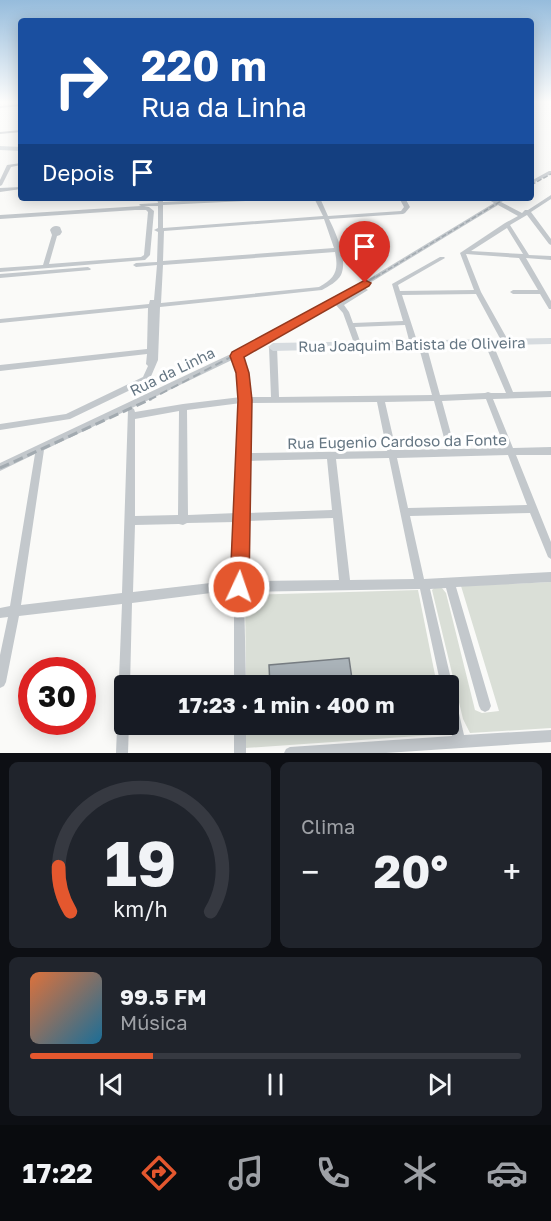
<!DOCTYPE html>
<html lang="pt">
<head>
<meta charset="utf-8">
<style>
  body { margin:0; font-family:"Golos Text",sans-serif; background:#20242c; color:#f1f3f6; height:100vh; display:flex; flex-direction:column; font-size:22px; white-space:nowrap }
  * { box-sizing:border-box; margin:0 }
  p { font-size:20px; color:#9ea1a6 }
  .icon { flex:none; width:33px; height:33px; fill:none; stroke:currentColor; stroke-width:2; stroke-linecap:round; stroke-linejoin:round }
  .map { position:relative; height:753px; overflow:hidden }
  .drawer { display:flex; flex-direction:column; gap:9px; padding:9px; background:#0d0f14; flex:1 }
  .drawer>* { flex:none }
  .top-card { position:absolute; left:18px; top:18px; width:516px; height:183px; border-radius:6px; box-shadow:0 3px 15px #0003; background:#1a4fa0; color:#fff; overflow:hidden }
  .speed { position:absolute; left:18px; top:657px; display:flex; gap:12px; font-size:30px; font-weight:700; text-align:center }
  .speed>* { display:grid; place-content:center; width:78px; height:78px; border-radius:50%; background:#171b24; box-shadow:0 3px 15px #0003; line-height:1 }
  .speed .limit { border:9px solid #d22; background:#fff; color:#111 }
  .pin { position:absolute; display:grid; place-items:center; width:51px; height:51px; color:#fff; margin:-62px -26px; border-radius:50% 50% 50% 0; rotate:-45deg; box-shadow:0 0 6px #0007 }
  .pin .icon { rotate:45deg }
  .me { position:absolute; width:66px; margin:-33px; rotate:3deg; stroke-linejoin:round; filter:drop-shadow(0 0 4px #0008) }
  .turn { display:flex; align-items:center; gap:21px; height:126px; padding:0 24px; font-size:27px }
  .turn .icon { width:78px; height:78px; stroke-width:2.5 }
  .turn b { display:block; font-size:42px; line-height:51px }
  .then { display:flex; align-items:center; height:57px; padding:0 24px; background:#0003; gap:12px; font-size:22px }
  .big { font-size:45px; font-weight:700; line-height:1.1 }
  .drawer .card { flex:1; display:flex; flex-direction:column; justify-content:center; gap:9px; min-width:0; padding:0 21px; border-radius:9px; background:#20242c }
  .drawer .dial { align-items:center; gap:0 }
  .dial svg { height:156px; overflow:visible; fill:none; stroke:#363941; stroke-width:7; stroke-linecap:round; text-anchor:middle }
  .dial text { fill:#f1f3f6; stroke:none }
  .song { display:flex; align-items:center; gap:18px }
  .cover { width:72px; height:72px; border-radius:9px; background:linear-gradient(135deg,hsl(20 70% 55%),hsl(200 70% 35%)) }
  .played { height:6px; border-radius:3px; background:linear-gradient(90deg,#e4572e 25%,#363941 25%) }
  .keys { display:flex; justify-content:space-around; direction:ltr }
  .heat { display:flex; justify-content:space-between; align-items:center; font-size:33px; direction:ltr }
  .drawer .tiles { flex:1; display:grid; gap:9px; grid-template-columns:1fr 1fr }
  .card:last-child { grid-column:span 2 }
  .trip { position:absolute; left:114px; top:675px; width:345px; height:60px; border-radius:6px; background:#171b24; box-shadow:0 3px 15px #0003; font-weight:700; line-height:60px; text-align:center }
  .tabs { display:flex; height:96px; justify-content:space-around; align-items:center; background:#090b0e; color:#9ea1a6 }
  .tabs .icon { width:42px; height:42px }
  .tabs .current { color:#e4572e }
  .tabs b { font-size:27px; color:#f1f3f6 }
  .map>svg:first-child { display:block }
  .green { fill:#dadfd7 }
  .building { fill:#aab3b9; stroke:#777d82; stroke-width:1.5 }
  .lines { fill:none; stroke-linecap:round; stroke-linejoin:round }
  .street { fill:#c3c8cc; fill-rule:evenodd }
  .secondary { fill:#d6dbdf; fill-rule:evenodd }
  .rail-far2 { stroke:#a2aab0; stroke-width:1.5; stroke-dasharray:5 2; stroke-linecap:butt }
  .rail-far1 { stroke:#a2aab0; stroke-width:2; stroke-dasharray:8 4.5; stroke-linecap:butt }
  .rail { stroke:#a2aab0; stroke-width:3; stroke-dasharray:10 5; stroke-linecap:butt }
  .route { fill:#e4572e; stroke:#94391e; stroke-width:1.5 }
  .labels { text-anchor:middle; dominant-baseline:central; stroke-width:6; stroke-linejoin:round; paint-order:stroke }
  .street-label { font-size:15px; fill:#657683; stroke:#fff }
</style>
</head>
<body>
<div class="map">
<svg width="551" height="753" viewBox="0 0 551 753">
  <rect width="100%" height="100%" fill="#fafaf8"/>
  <g class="green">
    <path d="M551,582V728L470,733L463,719L432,590L435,587L442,588L446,593L475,710L482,713L499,711L461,586Z"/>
    <path d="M418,590L437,685H246L245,595Z"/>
    <path d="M445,724L447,734L245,748V725Z"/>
  </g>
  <path class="building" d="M349,658L353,686H270L269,665Z"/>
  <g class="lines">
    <g class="street">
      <path d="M21,104V106L0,108V106Z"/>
      <path d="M21,130V132L0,134V132Z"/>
      <path d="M21,163V165L11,167L2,185L0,186V180L7,165Z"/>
      <path d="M549,171H551V174L531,184V181Z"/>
      <path d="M21,187V189L0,192V188Z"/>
      <path d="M551,195V199L531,212L551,239V245L549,244L527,215L510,225L529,255L551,256V260L526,258L551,301V309H549L540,294H513L510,292L513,290H538L519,258L466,254L481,292L509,342L507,344H503L476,294L402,295L418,344L416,346H414L410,344L405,325L355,327L361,344L357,346H355L343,313L335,304L240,356L247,373L249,397H271L269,347L273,344L277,347L279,397L432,395L418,344L422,342L426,344L440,395L485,393L488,392L491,393H506L484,342L488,340L492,342L513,392L551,391V397L493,399L513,448L551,447V455H516L551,542V559L548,557L530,513L410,516L424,579L551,572V582L456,587L491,706L489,710L485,712L481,710L479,706L446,588L430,589L464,735L551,730V742L386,753H284L286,749L290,747L452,736L448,721V686H441L420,589L244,592L246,686H234V592H219L132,603L130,686H124V724H129L128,753H116L122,604L19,616L6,682L4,686L0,688V655L8,617L0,618V608L10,606L35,454L0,471V463L233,353L334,300L494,203L486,198H493L497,200L501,198H508L501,202L522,213L525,210H528ZM498,205L518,216L505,223L460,253L474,290L400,291L398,285L445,258L444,257H440L392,284L403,321L353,323L349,312L344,305L368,290L365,288L363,289L340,301ZM507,228L523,254L471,251ZM234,359L239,373L241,397L183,404L135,412L134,409L132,408ZM486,399L505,448L455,449L442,401ZM434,401L447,449L396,450L385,402ZM377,402L387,451L248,453L249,403ZM241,403L237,513L188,515L187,410ZM128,410L122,593L21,605L44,450ZM179,411L178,515L135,516V419ZM508,455L527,505L408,508L397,458ZM389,458L414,579L350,580L336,459ZM327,459L332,510L246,513L247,461ZM333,518L339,580L244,581L246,521ZM236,522L234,582H219L133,592L135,525L179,524L183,525L187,523Z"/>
      <path d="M157,198H163V202L241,198H272L269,200L163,205V228L323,216L314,198H320L328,216L401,211L404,207L399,198H405L410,207L405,213L403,214L329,219C336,233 348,260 341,275C337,282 329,286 322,290L160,307L158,360L149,381L70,419L0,430V424L66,414L143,377L148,366L146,364L147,354L0,371V365L147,349L148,308L0,323V319L149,304L150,300H154L157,265L136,267L133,265L136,263L157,262L158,232L154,230L158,228V206H144L149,207L154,211L150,255L145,260L0,272V268L43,265L52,235L50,230C52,226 56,225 60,227L62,232L60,235L57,236L49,264L141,257L144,255L148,212L146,210H135L0,219V215L141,206L139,205L140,204L158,203ZM324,219L334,248L163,261L164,231ZM335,252C339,271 335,278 319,287L161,303L163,265Z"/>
      <path d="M88,267L91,269L90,270L0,278V274Z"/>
      <rect x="234" y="724" width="12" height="29"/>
    </g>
    <g class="secondary">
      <path d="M0,146L21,147V151L0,150Z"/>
      <path d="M551,338V344L273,351L268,347L273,343Z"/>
    </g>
    <g class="rail-far2">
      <path d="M531,185L551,174"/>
      <path d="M376,277L506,198"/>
    </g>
    <path class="rail-far1" d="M149,400L328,306L378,275"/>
    <path class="rail" d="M0,468L151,399"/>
  </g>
  <linearGradient id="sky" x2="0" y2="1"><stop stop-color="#96bcdc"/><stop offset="0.49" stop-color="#fdfdfc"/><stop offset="1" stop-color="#fdfdfc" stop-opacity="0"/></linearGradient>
  <rect width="551" height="208" fill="url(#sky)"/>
  <path class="route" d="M365,280L371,283L369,286L244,357L249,373L252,400L249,587L246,593L239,596L233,593L230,587L238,400L236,373L230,356L232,352Z"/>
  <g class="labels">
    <g class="street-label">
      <text transform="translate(412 344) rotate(-1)">Rua Joaquim Batista de Oliveira</text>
      <text transform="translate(172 371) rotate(-26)">Rua da Linha</text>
      <text transform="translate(397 441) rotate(-1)">Rua Eugenio Cardoso da Fonte</text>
    </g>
  </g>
</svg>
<div class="speed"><div class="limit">30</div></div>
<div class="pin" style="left:365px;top:283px;background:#d93025"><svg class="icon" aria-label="arrive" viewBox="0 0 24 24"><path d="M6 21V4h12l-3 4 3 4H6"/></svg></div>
<svg class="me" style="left:239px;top:587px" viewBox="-20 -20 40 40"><circle r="17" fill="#e4572e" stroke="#fff" stroke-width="3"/><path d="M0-11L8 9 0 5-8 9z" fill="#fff"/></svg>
<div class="trip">17:23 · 1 min · 400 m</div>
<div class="top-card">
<div class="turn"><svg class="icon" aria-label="right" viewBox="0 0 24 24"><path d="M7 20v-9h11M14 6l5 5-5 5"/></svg><div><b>220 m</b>Rua da Linha</div></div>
<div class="then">Depois<svg class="icon" aria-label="arrive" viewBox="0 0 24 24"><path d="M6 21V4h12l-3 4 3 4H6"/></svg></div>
</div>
</div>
<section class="drawer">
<div class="tiles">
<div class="card dial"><svg viewBox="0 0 100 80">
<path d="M14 69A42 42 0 1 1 86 69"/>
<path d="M14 69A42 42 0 0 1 8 46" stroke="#e4572e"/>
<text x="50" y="56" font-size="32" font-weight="700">19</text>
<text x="50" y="72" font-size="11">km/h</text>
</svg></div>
<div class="card"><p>Clima</p>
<div class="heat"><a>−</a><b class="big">20°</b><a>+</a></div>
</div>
<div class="card">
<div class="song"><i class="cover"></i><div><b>99.5 FM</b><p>Música</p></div></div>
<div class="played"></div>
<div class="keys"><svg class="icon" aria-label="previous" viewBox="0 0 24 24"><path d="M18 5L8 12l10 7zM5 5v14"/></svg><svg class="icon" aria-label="pause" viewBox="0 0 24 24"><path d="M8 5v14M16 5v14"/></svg><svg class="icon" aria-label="next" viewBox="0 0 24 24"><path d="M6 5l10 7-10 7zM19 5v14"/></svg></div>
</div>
</div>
</section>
<nav class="tabs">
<b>17:22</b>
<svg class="icon current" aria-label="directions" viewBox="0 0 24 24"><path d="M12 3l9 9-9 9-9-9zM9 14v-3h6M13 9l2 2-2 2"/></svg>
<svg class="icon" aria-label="music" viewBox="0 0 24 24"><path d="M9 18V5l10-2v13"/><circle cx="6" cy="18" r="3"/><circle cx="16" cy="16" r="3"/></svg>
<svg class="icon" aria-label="phone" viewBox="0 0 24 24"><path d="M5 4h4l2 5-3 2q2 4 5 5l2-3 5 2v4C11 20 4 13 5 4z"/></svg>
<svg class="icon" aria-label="climate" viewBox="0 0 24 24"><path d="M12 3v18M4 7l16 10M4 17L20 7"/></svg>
<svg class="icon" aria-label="car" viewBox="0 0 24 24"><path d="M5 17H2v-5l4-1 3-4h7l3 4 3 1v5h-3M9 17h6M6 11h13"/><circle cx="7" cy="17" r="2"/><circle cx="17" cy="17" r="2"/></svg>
</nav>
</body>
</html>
